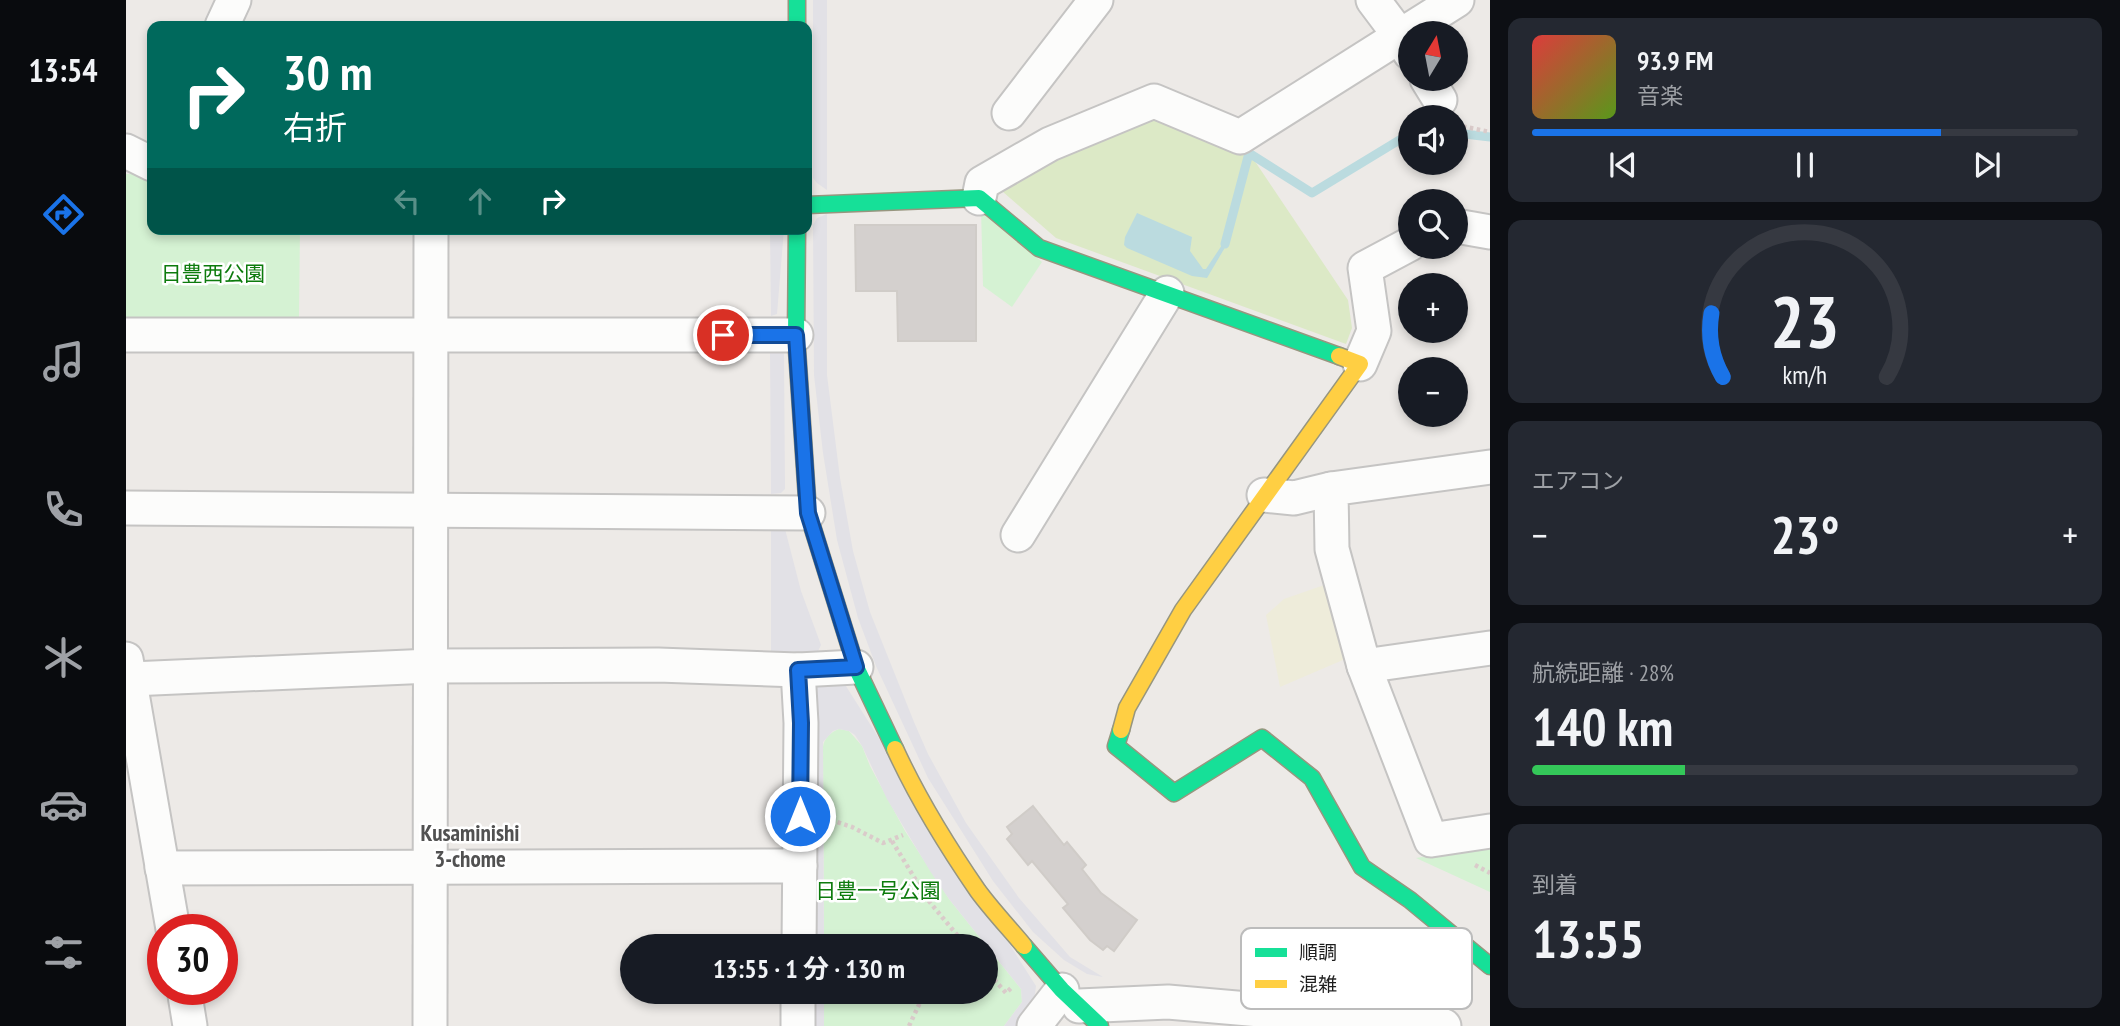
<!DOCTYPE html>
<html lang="ja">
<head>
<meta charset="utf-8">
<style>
  body { margin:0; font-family:"PT Sans Narrow","Noto Sans JP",sans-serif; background:#242831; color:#f1f3f6; height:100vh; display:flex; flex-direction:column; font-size:26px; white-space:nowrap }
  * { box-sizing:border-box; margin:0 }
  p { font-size:23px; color:#9ea1a6 }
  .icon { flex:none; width:38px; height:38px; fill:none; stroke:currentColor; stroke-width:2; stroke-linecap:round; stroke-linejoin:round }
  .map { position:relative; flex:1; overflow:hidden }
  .panel { display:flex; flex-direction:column; gap:18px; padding:18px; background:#0d0f14; width:630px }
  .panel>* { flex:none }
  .banner { position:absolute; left:21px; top:21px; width:665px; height:214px; border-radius:14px; box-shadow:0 4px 10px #0003; background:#00695c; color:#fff; overflow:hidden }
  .needle { width:46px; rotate:10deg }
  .controls { position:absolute; left:1272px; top:21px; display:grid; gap:14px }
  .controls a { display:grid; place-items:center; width:70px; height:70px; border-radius:50%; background:#171b24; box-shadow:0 4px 10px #0003; font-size:35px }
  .speed { position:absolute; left:21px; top:914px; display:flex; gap:14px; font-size:35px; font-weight:700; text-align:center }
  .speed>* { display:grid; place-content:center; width:91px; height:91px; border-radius:50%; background:#171b24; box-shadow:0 4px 10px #0003; line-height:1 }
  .speed .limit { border:10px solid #d22; background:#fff; color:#111 }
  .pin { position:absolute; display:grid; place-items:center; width:60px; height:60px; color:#fff; margin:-30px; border:4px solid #fff; border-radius:50%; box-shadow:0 2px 7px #0007 }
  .me { position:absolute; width:77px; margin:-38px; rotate:0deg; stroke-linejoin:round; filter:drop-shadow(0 0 5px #0008) }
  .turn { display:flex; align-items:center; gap:24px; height:147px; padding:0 21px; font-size:32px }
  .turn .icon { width:91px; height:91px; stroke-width:2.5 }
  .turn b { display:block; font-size:49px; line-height:60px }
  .lanes { display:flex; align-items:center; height:66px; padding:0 21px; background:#0003; justify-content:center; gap:35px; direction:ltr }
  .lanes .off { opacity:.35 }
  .big { font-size:52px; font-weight:700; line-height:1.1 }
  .panel .widget { flex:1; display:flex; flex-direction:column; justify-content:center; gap:10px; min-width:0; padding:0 24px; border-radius:14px; background:#242831 }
  .panel .dial { align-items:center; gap:0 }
  .dial svg { height:182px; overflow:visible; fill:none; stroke:#363941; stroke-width:7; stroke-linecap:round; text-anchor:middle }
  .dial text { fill:#f1f3f6; stroke:none }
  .song { display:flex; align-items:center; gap:21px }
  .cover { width:84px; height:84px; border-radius:10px; background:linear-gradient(135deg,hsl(0 70% 55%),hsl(90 70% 35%)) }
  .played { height:7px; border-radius:4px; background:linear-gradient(90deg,#1a73e8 75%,#363941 75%) }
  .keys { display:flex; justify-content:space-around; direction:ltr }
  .heat { display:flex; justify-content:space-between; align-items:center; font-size:38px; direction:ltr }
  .charge { height:10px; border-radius:5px; background:linear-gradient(90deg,#34c759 28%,#363941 0) }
  .trip { position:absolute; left:494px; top:934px; width:378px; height:70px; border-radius:35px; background:#171b24; box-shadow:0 4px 10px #0003; font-weight:700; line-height:70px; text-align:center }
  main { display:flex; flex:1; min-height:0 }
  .dock { display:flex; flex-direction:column; width:126px; justify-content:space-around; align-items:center; background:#090b0e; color:#9ea1a6 }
  .dock .icon { width:49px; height:49px }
  .dock .current { color:#1a73e8 }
  .dock b { font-size:32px; color:#f1f3f6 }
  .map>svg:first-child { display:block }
  .farmland { fill:#eeecda }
  .grass { fill:#dce9c6 }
  .park { fill:#d5f2d3 }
  .plaza { fill:#e2e1e6 }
  .water { fill:#bbdbdf }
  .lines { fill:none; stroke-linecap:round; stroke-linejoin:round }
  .stream { stroke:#bbdbdf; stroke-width:9 }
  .building { fill:#d4d0ce; stroke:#d0ccc8; stroke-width:2 }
  .street-casing { stroke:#c5c4c3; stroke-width:37 }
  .fast-casing { stroke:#97967f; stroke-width:19 }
  .slow-casing { stroke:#97967f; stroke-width:19 }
  .path { stroke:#dacbca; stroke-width:4.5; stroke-dasharray:3.5 3.5; stroke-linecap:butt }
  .street { stroke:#fcfcfb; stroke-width:33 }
  .fast { stroke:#16e098; stroke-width:16 }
  .slow { stroke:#ffcf43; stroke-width:16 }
  .route-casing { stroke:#114b97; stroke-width:18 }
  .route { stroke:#1a73e8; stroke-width:12 }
  .labels { text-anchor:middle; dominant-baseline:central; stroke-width:5; stroke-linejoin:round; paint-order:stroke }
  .park-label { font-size:21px; fill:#0d7b0d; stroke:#fff }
  .neighbourhood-label { font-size:23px; font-weight:bold; fill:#515151; stroke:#fff }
  .key { fill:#fff; stroke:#bcbcbc; stroke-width:2 }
  .key-label { font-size:19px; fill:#1e1e1e }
</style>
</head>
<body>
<main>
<nav class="dock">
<b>13:54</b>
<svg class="icon current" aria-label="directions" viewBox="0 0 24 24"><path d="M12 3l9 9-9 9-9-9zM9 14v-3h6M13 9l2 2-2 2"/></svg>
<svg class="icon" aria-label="music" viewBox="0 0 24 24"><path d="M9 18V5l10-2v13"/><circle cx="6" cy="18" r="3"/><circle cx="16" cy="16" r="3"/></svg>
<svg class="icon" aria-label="phone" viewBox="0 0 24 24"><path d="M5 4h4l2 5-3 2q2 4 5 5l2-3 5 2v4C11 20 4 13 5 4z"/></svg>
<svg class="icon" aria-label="climate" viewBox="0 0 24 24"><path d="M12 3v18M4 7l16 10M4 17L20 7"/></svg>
<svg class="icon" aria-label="car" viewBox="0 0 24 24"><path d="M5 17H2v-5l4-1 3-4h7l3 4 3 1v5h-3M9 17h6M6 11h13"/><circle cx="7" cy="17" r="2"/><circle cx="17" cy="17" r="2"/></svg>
<svg class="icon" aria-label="filters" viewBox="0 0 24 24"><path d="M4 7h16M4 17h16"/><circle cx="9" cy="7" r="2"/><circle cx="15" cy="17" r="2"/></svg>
</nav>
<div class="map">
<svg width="1364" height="1026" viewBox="0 0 1364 1026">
  <rect width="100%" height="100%" fill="#edeae7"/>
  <path class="farmland" d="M1207,582L1224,657L1154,687L1140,615L1158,599Z"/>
  <path class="grass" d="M1023,111L1118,145L1222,300L1226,328L1220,344L930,238L869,185Z"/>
  <g class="park">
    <path d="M0,174H26V229H174L173,317H0Z"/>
    <path d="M855,209L916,262L886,307L857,286Z"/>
    <path d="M713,729L723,731L736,746L744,766L779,831L823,899L895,989L896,1002L878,1026H698V992H859V947H698L697,747C698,738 705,732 713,729Z"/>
    <path d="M1364,846V892L1290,858Z"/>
  </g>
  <g class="plaza">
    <path d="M687,0H701V190L691,183L687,178Z"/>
    <path d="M701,214V375L714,478L727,551L744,612L788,722L802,754L840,823L893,898L944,957L977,977L961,974L938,960L907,932L867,881L802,778L750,666L732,618L711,540L697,453L688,375L687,225L691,218Z"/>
    <path d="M644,229H658L651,314L645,316Z"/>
    <path d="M644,346L658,354L659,489L655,493L645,494Z"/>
    <path d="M645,519L658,525L675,591L695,645L689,657L645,661Z"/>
    <path d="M701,680L718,683L910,986L908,1001L890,1026H878L896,1002L895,989L823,899L804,871L761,799L736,746L729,735L723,731L713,729L707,731L697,742L698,947H686L688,698L692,686Z"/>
    <rect x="686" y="992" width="12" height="34"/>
  </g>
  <path class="water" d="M1011,213L1066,237L1064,251L1077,269H1080L1098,242L1101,244L1081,278L1066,276L1001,248L998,245L999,237Z"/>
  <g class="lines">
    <g class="stream">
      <path d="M1330,133L1364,137"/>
      <path d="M1099,244L1123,153L1186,193L1275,139L1284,135"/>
    </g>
  </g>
  <g class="building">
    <path d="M729,225H850V341H772L771,291H730Z"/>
    <path d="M907,806L938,845L941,842L960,865L956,869L975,893L1011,920L988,951L981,946L977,950L964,940L937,908L942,904L906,861L902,865L881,839L886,834L881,827Z"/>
  </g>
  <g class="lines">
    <g class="street-casing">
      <g id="street">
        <path d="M1247,0L1274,36L1331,0"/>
        <path d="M96,26L108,0"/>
        <path d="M1301,79L1314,100"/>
        <path d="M883,113L970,0"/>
        <path d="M0,151L26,164"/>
        <path d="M853,198L856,183L924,144L1028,101L1114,137L1274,36L1284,53"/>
        <path d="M1330,226L1364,232"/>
        <path d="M0,335H670"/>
        <path d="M1234,364L1248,331L1239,268L1284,244"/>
        <path d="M1364,467L1205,489L1206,549L1238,666L1305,840L1364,831"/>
        <path d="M1138,495L1168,498L1205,489"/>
        <path d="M0,508L682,513"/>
        <path d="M892,535L1041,293"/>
        <path d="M0,659L47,929"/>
        <path d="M1238,666L1364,648"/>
        <path d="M672,670L675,723L673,947"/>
        <path d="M5,679L305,666L532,665L672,670L730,667"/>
        <path d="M36,868L674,866"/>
        <path d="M58,989L64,1026"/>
        <path d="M953,1006L1042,1002L1318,1026"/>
        <path d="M304,1026L305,229"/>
        <path d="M672,1026V992"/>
        <path d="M908,1026L936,990"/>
      </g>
    </g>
    <g class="fast-casing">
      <g id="fast">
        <path d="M671,0V26"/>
        <path d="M681,205L853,198L913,248L1213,356"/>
        <path d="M671,229L670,335L682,513L730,667L769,749"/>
        <path d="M995,730L990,746L1048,793L1136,738L1186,778L1236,867L1284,900L1364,966"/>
        <path d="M898,946L936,990L974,1026"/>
      </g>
    </g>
    <g class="slow-casing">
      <g id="slow">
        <path d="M995,730L1001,708L1057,610L1234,364L1213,356"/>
        <path d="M769,749C792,799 821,846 852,891C866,910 883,928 898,946"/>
      </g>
    </g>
    <g class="path">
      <path d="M1332,122L1335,126L1364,132"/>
      <path d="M705,820L726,827L757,843L777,835"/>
      <path d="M766,841L802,900L841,947"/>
      <path d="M1349,865L1364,873"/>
      <path d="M859,969L880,993L887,986"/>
      <path d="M783,1026L799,992"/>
    </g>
    <use href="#street" class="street"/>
    <use href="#fast" class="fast"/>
    <use href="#slow" class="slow"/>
  </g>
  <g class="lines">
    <g class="route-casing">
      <path id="route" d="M597,335H670L682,513L730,667L672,670L675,723L674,816"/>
    </g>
    <use href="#route" class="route"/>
  </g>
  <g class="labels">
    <g class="park-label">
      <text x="87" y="273">日豊西公園</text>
      <text x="752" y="890">日豊一号公園</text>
    </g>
    <g class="neighbourhood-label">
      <text x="344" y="832">Kusaminishi<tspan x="344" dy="26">3-chome</tspan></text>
    </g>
  </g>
  <rect x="1115" y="928" width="231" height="81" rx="10" class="key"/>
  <rect x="1129" y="948" width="32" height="9" fill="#16e098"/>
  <rect x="1129" y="980" width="32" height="8" fill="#ffcf43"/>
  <g class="key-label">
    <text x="1173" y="959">順調</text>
    <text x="1173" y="991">混雑</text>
  </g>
</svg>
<div class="controls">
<a><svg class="needle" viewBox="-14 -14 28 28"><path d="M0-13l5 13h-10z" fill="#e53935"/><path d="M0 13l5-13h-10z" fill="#9ea1a6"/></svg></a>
<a><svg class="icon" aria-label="sound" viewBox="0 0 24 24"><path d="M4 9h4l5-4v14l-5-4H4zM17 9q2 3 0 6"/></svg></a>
<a><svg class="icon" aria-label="search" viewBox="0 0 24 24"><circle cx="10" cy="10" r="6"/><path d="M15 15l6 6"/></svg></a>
<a>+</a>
<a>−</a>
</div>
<div class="speed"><div class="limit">30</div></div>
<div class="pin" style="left:597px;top:335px;background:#d93025"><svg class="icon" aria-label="arrive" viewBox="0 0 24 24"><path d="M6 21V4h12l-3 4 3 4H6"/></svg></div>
<svg class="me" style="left:674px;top:816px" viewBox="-20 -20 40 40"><circle r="17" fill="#1a73e8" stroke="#fff" stroke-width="3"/><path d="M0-11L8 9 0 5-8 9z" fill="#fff"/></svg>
<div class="trip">13:55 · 1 分 · 130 m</div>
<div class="banner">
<div class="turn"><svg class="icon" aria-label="right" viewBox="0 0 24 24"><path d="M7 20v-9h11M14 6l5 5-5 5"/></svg><div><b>30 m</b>右折</div></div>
<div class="lanes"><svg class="icon off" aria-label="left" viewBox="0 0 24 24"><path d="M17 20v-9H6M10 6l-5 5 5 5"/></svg><svg class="icon off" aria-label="ahead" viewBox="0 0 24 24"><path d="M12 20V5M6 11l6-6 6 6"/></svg><svg class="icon" aria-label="right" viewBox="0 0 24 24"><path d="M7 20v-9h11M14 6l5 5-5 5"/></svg></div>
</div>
</div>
<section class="panel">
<div class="widget">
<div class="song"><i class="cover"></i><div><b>93.9 FM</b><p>音楽</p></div></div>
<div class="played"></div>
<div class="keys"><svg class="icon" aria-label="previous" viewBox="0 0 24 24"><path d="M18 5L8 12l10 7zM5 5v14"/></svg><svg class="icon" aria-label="pause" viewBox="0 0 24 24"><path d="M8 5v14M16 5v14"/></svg><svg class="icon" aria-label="next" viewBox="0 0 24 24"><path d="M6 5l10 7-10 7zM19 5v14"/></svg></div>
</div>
<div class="widget dial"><svg viewBox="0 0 100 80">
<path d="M14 69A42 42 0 1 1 86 69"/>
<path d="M14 69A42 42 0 0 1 9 41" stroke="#1a73e8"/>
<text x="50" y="56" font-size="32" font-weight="700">23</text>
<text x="50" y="72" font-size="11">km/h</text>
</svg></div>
<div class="widget"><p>エアコン</p>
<div class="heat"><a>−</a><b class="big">23°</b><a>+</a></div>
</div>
<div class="widget"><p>航続距離 · 28%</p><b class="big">140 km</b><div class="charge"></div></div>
<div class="widget"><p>到着</p><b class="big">13:55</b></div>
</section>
</main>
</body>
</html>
